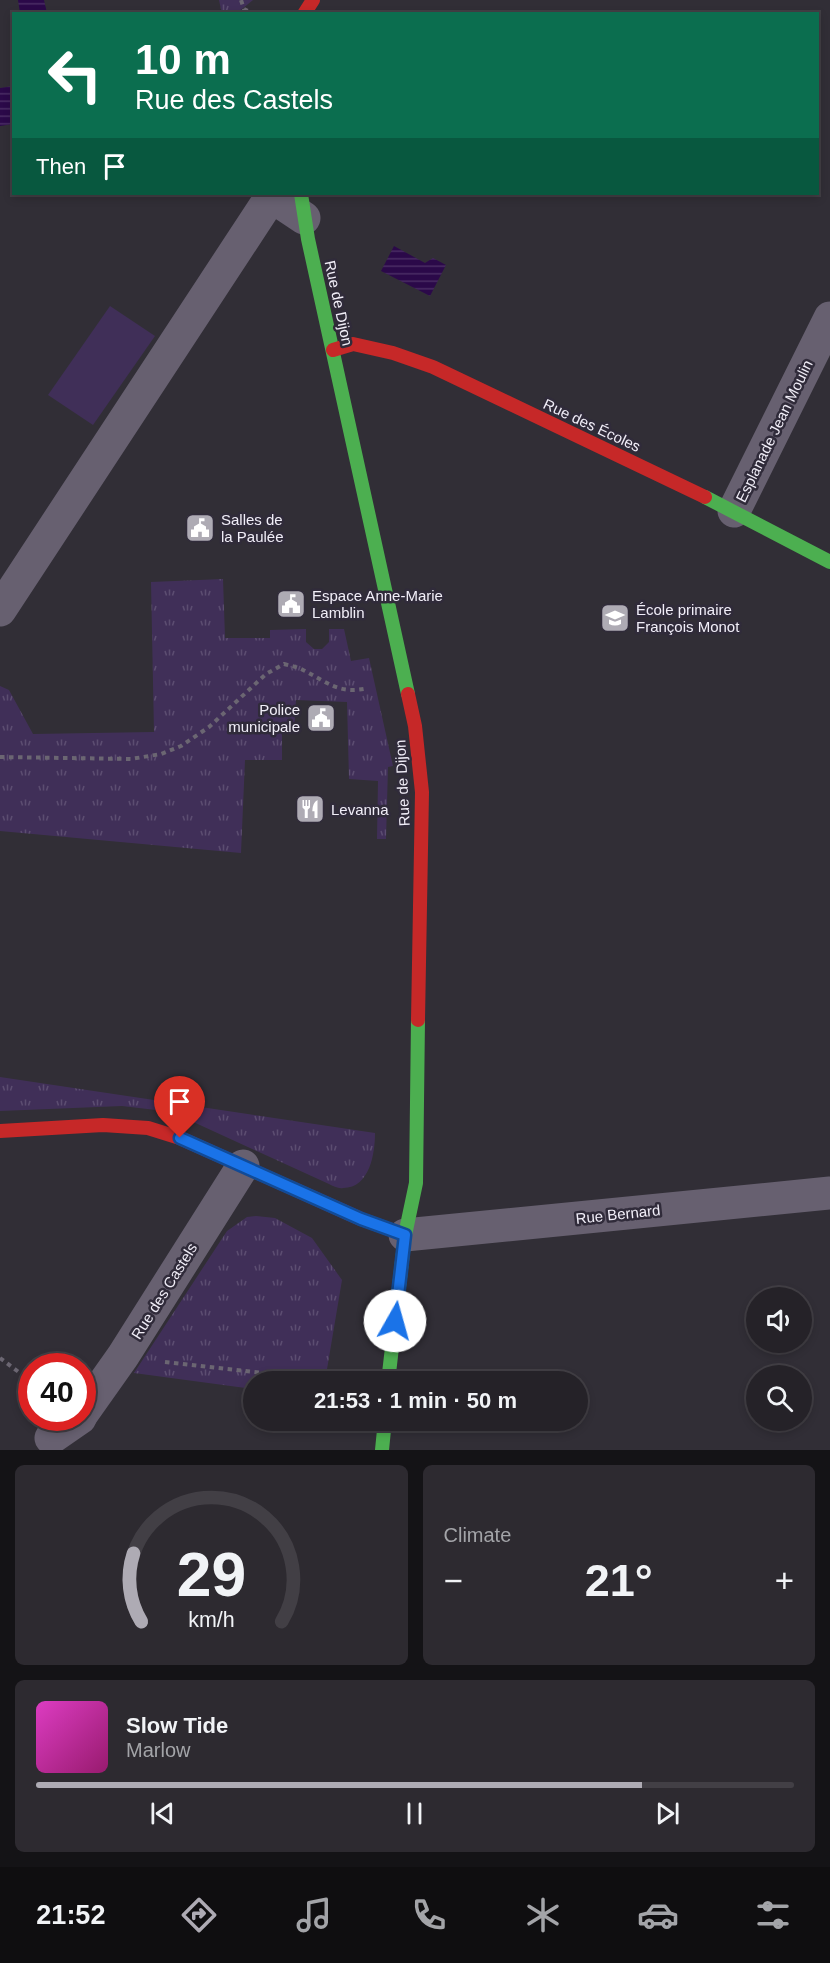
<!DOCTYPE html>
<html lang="en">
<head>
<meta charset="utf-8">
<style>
  body { margin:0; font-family:Helvetica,sans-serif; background:#2d2a30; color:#f1f3f6; height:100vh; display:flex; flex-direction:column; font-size:22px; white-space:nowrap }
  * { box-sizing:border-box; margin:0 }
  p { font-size:20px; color:#a3a4a8 }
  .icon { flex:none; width:33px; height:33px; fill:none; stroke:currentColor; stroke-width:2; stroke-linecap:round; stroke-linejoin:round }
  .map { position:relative; height:1450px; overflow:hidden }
  .details { display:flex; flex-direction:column; gap:15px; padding:15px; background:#141316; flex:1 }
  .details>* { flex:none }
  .hud { position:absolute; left:12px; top:12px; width:807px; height:183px; border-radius:0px; box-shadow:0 3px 9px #0003,0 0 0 2px #423f45; background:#0b6e4f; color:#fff; overflow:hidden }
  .buttons { position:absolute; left:746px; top:1287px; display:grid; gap:12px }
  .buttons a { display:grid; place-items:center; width:66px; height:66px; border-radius:50%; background:#252228; box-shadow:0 3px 9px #0003,0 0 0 2px #423f45; font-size:30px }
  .speed { position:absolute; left:18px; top:1353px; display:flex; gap:12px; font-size:30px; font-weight:700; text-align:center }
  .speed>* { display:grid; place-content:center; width:78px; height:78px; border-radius:50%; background:#252228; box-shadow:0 3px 9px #0003,0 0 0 2px #423f45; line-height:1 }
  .speed .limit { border:9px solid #d22; background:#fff; color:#111 }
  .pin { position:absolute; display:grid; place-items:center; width:51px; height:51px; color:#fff; margin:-62px -26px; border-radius:50% 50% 50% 0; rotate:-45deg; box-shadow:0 0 6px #0007 }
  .pin .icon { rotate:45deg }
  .me { position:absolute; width:66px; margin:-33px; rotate:7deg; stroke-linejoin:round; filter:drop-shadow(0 0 4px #0008) }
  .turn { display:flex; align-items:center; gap:21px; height:126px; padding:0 24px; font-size:27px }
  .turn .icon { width:78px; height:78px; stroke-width:2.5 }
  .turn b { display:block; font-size:42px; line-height:51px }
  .then { display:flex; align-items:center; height:57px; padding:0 24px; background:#0003; gap:12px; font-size:22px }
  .big { font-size:45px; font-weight:700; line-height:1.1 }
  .details .card { flex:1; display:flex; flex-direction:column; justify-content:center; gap:9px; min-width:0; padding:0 21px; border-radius:9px; background:#2d2a30 }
  .details .dial { align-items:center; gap:0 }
  .dial svg { height:156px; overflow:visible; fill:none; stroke:#423f45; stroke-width:7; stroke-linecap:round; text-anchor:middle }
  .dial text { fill:#f1f3f6; stroke:none }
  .song { display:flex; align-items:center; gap:18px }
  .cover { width:72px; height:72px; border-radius:9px; background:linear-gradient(135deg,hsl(310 70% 55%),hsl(320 70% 35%)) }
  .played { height:6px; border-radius:3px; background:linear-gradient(90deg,#aeabb4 80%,#423f45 80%) }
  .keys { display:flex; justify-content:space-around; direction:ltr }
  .heat { display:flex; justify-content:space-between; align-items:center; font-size:33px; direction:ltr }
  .details .tiles { flex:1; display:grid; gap:15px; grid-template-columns:1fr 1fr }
  .card:last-child { grid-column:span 2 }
  .trip { position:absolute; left:243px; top:1371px; width:345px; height:60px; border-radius:30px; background:#252228; box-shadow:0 3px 9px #0003,0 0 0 2px #423f45; font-weight:700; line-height:60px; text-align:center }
  .dock { display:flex; height:96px; justify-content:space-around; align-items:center; background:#0f0e10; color:#a3a4a8 }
  .dock .icon { width:42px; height:42px }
  .dock .on { color:#aeabb4 }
  .dock b { font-size:27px; color:#f1f3f6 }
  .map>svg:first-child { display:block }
  .grass { fill:url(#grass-tufts) }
  .pitch { fill:#402f58 }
  .water { fill:url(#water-rules) }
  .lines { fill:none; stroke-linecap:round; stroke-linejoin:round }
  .path { stroke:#6b6672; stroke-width:4; stroke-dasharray:4.5 4.5; stroke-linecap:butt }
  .street { stroke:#676070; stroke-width:33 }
  .fast { stroke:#4caf50; stroke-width:14 }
  .jam { stroke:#c62828; stroke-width:14 }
  .route-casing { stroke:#114b97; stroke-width:15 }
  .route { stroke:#1a73e8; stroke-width:10 }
  .labels { text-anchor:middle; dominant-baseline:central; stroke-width:5; stroke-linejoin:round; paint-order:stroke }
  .street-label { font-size:15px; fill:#f1eef8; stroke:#302b3a }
  .poi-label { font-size:15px; fill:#f1eef8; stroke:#302b3a; text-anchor:start }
</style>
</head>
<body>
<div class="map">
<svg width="830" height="1450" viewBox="0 0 830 1450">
  <defs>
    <pattern id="grass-tufts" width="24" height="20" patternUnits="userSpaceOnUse" patternTransform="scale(1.5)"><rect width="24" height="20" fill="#402f58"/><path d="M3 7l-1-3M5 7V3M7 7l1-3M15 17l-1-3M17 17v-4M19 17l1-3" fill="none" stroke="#5c4d71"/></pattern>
    <pattern id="water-rules" width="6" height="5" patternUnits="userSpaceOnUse" patternTransform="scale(1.5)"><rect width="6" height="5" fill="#2b0949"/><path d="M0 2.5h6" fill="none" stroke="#4a2d64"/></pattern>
  </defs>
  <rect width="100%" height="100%" fill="#312e36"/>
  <g class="grass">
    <path d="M219,0H253L237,13L222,14Z"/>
    <path d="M223,579L225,638H270V630L306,629V642L314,649H322L329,642V629H344L351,661L369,658L393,766L388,767L386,839H377L378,781L349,779L347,702L296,700L294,733H282V760H245L241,853L0,831V686L9,690L33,734L154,732L151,582Z"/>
    <path d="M0,1077L375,1133C375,1153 370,1188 343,1188C339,1189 333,1186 329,1184L189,1120L156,1110L122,1106L0,1111Z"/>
    <path d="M256,1216L275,1218L312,1238L342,1280L325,1381L254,1382L253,1389L134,1373L227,1231L247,1217Z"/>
  </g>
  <path class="pitch" d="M110,306L155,336L93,425L48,395Z"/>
  <g class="water">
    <path d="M18,0H44L47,13H20Z"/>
    <path d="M13,86V124L0,126V88Z"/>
    <path d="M394,246L425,263L433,258L446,265L430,296L381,271Z"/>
  </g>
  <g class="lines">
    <g class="path">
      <path d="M241,0L244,9L254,14"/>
      <path d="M0,757L131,759L161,754L181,746L209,727L266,674L284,664C291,666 298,667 303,670C327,682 339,695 368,688"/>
      <path d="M0,1358L32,1382"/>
      <path d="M165,1362L309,1378L352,1379"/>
    </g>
    <g class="street">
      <path d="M734,511L830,318"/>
      <path d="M0,610L267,203L280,202L304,218"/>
      <path d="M405,1235L830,1193"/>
      <path d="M82,1414L123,1356L243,1166"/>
      <path d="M51,1438L80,1418"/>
    </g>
    <g class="fast">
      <path d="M301,194L308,239L408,694"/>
      <path d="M705,497L830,562"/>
      <path d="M388,1382L405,1235L416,1183L418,1020"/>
      <path d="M382,1450L385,1420"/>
    </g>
    <g class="jam">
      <path d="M304,14L313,0"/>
      <path d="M333,350L353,344L393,353L433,367L705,497"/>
      <path d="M408,694L415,726L422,792L418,1020"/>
      <path d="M0,1131L103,1125L148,1128L180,1138L361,1219L405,1235"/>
    </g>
  </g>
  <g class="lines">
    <g class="route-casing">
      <path id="route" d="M180,1138L361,1219L405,1235L395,1321"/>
    </g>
    <use href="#route" class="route"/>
  </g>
  <defs>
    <g id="civic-square" transform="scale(1.5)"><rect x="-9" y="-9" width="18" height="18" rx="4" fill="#aeabb4" stroke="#302b3a"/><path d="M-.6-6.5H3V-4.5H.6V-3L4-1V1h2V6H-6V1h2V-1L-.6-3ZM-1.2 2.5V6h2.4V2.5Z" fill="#fff"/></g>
    <g id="school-square" transform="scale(1.5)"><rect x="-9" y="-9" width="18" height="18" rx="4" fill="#aeabb4" stroke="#302b3a"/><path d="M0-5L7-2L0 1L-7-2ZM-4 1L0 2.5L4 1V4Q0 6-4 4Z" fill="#fff"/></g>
    <g id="restaurant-square" transform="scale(1.5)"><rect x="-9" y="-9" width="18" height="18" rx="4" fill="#aeabb4" stroke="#302b3a"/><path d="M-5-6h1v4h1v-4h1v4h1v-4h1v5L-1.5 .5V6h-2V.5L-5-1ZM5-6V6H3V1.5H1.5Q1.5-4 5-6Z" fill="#fff"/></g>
  </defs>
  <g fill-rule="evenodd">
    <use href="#civic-square" x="200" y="528"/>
    <use href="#civic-square" x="291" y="604"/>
    <use href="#school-square" x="615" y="618"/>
    <use href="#civic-square" x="321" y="718"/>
    <use href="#restaurant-square" x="310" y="809"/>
  </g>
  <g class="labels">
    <g class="street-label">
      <text transform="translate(339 303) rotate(78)">Rue de Dijon</text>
      <text transform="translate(592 425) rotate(25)">Rue des Écoles</text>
      <text transform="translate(774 431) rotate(-64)">Esplanade Jean Moulin</text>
      <text transform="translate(402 783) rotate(-93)">Rue de Dijon</text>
      <text transform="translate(618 1214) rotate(-6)">Rue Bernard</text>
      <text transform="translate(164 1291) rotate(-58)">Rue des Castels</text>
    </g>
    <g class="poi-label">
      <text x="221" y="519">Salles de<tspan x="221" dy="17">la Paulée</tspan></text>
      <text x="312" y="595">Espace Anne-Marie<tspan x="312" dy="17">Lamblin</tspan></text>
      <text x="636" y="609">École primaire<tspan x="636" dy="17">François Monot</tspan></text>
      <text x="300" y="709" text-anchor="end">Police<tspan x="300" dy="17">municipale</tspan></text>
      <text x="331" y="809">Levanna</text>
    </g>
  </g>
</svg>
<div class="buttons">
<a><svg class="icon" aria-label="sound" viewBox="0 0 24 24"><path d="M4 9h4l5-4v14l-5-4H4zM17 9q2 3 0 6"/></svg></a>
<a><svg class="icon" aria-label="search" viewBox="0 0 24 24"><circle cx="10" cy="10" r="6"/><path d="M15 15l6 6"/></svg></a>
</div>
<div class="speed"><div class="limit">40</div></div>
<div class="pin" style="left:180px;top:1138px;background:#d93025"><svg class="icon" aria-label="arrive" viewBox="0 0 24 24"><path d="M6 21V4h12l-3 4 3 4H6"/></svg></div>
<svg class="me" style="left:395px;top:1321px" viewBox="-20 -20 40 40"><circle r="19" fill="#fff"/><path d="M0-13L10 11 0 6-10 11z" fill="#1a73e8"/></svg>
<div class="trip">21:53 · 1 min · 50 m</div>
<div class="hud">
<div class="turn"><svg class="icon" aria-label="left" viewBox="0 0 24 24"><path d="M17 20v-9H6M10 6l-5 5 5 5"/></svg><div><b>10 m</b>Rue des Castels</div></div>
<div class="then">Then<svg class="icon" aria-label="arrive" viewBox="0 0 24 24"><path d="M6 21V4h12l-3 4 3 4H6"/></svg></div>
</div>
</div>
<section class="details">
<div class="tiles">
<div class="card dial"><svg viewBox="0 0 100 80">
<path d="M14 69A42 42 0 1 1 86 69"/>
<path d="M14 69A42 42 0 0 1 10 34" stroke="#aeabb4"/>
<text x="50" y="56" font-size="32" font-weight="700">29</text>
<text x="50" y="72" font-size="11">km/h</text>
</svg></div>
<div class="card"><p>Climate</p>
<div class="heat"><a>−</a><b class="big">21°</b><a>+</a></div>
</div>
<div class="card">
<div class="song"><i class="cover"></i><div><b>Slow Tide</b><p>Marlow</p></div></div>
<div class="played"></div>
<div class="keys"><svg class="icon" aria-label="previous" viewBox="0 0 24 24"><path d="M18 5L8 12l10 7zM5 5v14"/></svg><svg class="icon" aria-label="pause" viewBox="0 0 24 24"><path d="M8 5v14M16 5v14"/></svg><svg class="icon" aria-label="next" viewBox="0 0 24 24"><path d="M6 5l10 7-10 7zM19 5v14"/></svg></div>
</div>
</div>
</section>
<nav class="dock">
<b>21:52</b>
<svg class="icon on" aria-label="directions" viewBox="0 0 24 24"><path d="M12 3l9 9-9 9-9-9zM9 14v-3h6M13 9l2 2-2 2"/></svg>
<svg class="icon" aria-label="music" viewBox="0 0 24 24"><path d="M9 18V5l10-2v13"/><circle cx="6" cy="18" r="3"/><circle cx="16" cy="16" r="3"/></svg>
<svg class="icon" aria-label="phone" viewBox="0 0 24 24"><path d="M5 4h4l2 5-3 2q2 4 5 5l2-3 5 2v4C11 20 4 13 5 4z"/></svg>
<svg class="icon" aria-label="climate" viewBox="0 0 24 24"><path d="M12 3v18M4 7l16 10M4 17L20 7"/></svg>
<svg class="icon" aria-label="car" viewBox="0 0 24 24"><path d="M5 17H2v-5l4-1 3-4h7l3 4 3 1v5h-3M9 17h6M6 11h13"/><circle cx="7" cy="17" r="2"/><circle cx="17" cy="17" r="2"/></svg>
<svg class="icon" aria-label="filters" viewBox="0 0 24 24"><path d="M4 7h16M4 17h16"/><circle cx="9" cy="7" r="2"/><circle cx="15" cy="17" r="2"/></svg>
</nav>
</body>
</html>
